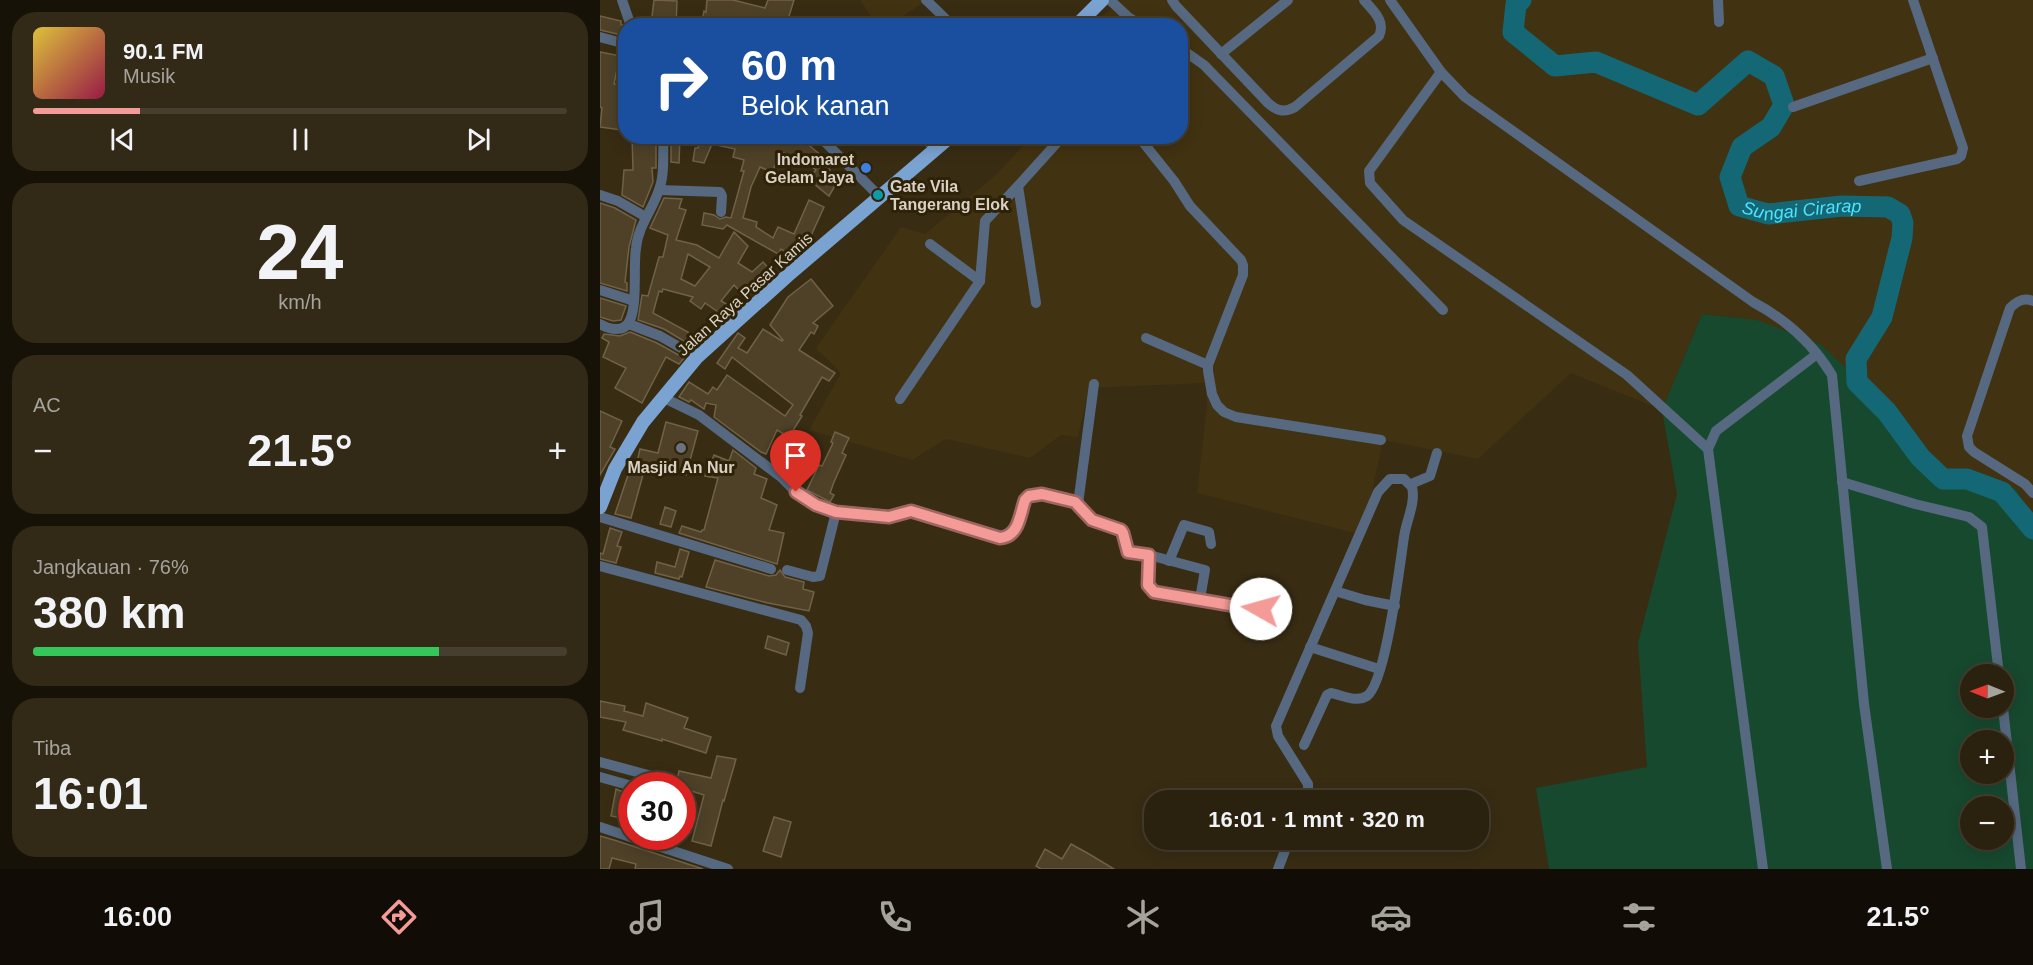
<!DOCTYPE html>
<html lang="id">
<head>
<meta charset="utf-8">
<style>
  body { margin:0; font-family:Arial,sans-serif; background:#322917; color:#f1f3f6; height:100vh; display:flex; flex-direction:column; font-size:22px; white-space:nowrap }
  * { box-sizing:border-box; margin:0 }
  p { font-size:20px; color:#a5a39e }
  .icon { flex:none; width:33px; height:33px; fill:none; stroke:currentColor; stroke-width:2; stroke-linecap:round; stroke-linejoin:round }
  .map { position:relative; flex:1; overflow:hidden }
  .drawer { display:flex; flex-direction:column; gap:12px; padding:12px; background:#171208; width:600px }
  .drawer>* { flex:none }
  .hud { position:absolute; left:18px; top:18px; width:570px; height:126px; border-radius:24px; box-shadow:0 3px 15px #0003,0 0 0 2px #463e2e; background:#1a4fa0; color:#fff; overflow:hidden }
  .needle { width:39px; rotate:271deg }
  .buttons { position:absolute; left:1360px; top:664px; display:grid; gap:12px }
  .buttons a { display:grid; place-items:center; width:54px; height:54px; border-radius:50%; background:#2a210e; box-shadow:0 3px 15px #0003,0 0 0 2px #463e2e; font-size:30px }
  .speed { position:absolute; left:18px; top:772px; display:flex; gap:12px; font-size:30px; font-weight:700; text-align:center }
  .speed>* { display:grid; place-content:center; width:78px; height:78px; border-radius:50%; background:#2a210e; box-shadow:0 3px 15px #0003,0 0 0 2px #463e2e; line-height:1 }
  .speed .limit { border:9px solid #d22; background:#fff; color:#111 }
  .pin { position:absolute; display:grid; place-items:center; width:51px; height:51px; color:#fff; margin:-62px -26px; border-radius:50% 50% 50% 0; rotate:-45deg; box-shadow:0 0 6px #0007 }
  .pin .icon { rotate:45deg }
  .me { position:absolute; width:66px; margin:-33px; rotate:277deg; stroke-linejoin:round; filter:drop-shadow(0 0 4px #0008) }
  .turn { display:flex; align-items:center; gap:21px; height:126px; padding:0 24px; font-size:27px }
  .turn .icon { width:78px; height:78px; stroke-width:2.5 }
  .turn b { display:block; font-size:42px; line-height:51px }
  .big { font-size:45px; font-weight:700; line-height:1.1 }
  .drawer .widget { flex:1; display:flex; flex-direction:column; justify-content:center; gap:9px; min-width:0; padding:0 21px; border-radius:24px; background:#322917 }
  .drawer .dial { align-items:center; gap:0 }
  .dial b { font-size:78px; line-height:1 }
  .song { display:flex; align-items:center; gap:18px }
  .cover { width:72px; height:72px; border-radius:9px; background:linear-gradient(135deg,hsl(50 70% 55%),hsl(340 70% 35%)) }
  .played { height:6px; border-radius:3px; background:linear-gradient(90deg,#f59b97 20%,#463e2e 20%) }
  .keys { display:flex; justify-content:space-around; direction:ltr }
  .heat { display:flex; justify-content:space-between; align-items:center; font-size:33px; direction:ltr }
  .charge { height:9px; border-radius:4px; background:linear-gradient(90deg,#34c759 76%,#463e2e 0) }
  .trip { position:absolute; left:544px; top:790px; width:345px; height:60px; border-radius:24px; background:#2a210e; box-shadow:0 3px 15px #0003,0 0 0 2px #463e2e; font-weight:700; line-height:60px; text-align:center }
  .tabs { display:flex; height:96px; justify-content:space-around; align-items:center; background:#110d06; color:#a5a39e }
  .tabs .icon { width:42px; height:42px }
  .tabs .active { color:#f59b97 }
  .tabs b { font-size:27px; color:#f1f3f6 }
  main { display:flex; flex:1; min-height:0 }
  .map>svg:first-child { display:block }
  .built { fill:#413211 }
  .green { fill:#17492f; fill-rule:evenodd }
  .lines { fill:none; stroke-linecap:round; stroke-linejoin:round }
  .river { stroke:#146876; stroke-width:21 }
  .building { fill:#4e4128; stroke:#6f6247; stroke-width:1.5; fill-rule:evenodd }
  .minor { stroke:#566980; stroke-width:10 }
  .major { stroke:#7ba3d2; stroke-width:14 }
  .route-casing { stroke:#9f6562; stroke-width:15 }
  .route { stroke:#f59b97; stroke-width:10 }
  .shop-dot { fill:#3f7fe0; stroke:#2e2208; stroke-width:2 }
  .culture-dot { fill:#0f9aa8; stroke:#2e2208; stroke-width:2 }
  .worship-dot { fill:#6b7280; stroke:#2e2208; stroke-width:2 }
  .labels { text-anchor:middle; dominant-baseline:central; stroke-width:6; stroke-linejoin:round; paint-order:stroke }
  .poi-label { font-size:16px; font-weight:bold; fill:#d9d1c3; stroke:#2e2208; text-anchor:end }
  .street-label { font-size:16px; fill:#d9d1c3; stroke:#2e2208 }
  .water-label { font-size:18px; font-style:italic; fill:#4fe2fc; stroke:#2e2208 }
</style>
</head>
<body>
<main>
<section class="drawer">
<div class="widget">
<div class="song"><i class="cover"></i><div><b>90.1 FM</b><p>Musik</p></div></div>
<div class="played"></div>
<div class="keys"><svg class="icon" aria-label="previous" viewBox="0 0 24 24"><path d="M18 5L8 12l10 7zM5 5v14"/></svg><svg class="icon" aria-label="pause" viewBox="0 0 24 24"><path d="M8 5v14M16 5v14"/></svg><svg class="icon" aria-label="next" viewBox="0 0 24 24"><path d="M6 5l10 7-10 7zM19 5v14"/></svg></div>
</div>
<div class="widget dial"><b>24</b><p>km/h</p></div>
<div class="widget"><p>AC</p>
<div class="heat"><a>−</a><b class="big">21.5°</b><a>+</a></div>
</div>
<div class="widget"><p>Jangkauan · 76%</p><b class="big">380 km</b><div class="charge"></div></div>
<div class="widget"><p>Tiba</p><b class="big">16:01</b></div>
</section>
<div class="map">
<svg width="1433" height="869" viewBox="0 0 1433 869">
  <rect width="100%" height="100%" fill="#382c13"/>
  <g class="built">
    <path d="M260,0H327L288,26L277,25Z"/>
    <path d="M507,0H1433V519L1416,489L1385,476L1349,474L1283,402L1157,320L1102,314L1062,410L971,373L878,459L783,440L763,535L597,493L607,405L605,383L489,388L478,437L461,435L430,458L346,439L312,460L209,430L241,373L216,348L301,227L325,234L396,175L431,137L580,136V26L490,25L515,6Z"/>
  </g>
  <path class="green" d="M1102,314L1157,320L1220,344L1283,402L1349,474L1385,476L1416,489L1433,520V869H949L936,788L1047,767L1038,643L1077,494L1062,410ZM1371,675H1404V708H1371ZM1371,741H1404V774H1371ZM1371,807H1404V840H1371Z"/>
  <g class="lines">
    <path class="river" id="s1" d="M921,0L916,4L913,32L955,66L996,62L1098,105L1148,61L1174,76L1184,105L1171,127L1142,147L1130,177L1139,206L1168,214L1242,206L1288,207L1300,214L1303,223L1302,238L1282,317L1256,359L1257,382L1287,412L1320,457L1343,479H1367L1402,492L1433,529"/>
  </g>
  <g class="building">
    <path d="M54,0L77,1L76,26H49L52,16Z"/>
    <path d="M107,0H133L165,8L168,0H194L186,26H101L104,11L106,12Z"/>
    <path d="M0,16L21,21V25H23L26,31V36L0,30Z"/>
    <path d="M0,52L26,57V66L18,64L14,84H18L17,106L24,107L21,130L0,127L2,108L0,107Z"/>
    <path d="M32,136H56V168H52L53,182L43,207L22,195L24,170H33Z"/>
    <path d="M71,136H80L79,163L71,162Z"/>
    <path d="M98,136H198L223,157L219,161L230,170L225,178L236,184L229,196L208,179L216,170L207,163L181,152L172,172L160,167L151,187L143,218L157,222L156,227L173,238L178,227L194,234L209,200L224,207L209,240L195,257L181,249L178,254L127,225L123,229L102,225L104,213L114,215L120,219L126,217L131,218L144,171H141L144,160L133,157L135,149L112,144L104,163L93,161L95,148H98L100,141L97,140Z"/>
    <path d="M64,198L82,199L79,208L86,210L76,240L97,245L119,258L134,232L148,246L138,263L152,272L163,262L171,271L162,280L163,282L146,298L134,285L121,301L130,306L124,316L105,303L101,309L90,301L93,297L63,289L62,292L59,291L53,313L97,337L92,346L64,329L38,320L42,295L48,296L59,257H63L68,235L50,228ZM88,254L110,267L95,286L81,279Z"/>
    <path d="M0,203L15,208L36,220L29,247L25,282L27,283V291L0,283Z"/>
    <path d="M211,279L233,306L213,323L218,326L214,334L211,332L199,350L235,373L229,381L222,377L200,415L202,416L189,437L177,430L166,454L161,452L114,417L116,405L106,403L104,409L91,400L89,402L79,397L89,382L108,394L113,387L117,390L127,375L185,416L193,405L132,357L125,369L117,363L138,333L145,338L138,348L147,353L163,329L182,341L183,340L170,325L188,297Z"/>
    <path d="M0,298L26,306L21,320L13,321L0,317Z"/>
    <path d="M30,332L57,343L84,358L79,364L66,357L42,403L15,388L26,368L3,357L9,342L2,338L4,334L20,336Z"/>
    <path d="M0,411L22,421L10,447L15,449L0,475Z"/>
    <path d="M66,422L98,431L86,475L46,464L31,518L15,514L30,469L35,471L40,449L58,453Z"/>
    <path d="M235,432L249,438L242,453L246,455L234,482L230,493L234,495L230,502L207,490L219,465L222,466L233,443L231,442Z"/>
    <path d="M133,450L156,468L154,474L167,479L161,498L177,505L169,530L184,533L177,564L79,533L82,526L101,532L102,530H104L118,478L105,476L106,468H109L114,455L129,461Z"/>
    <path d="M65,507L76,511L71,527L60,524Z"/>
    <path d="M10,528L22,532L17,546L21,547L16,563L0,559V553L3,554Z"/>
    <path d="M80,549L89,552L82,577L80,576L79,579L55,573L57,562L75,567Z"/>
    <path d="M115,560L169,576L176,575L180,570L185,577L204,582L203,589L214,592L209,611L168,603L106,587Z"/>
    <path d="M168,636L189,643L186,655L165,648Z"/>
    <path d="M0,701L25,706L24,711L43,716L46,703L88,718L84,728L111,737L106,753L62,739V741L23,730L26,722L0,717Z"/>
    <path d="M117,756L136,759L124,801L123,800L111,846L92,841L104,795L82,788V786H76L79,771L111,778Z"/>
    <path d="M16,789L32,796V820L11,816Z"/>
    <path d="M174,817L191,822L181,857L163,851Z"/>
    <path d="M0,836L14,840L103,869H35L36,864L12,858L9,869H0Z"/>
    <path d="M471,844L489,854L514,869H441L436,866L445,849L462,859Z"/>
  </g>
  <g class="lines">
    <g class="minor">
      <path d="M22,0L31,26"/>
      <path d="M326,0L353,26"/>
      <path d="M510,0L528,17L542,26"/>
      <path d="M572,0L576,6L668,103C677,111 684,113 695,107L779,36C786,21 773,11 764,0"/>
      <path d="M790,0L841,72L865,97L1153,302C1185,319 1213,344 1232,375L1264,704L1287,869"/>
      <path d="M1118,0L1119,22"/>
      <path d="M0,37L26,44"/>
      <path d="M580,48L604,65L843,310"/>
      <path d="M621,54L688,0"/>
      <path d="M841,72L769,171L770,183L803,220L1027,375L1108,449"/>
      <path d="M1193,107L1333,58"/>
      <path d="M219,136L280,197"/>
      <path d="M321,136L337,149"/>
      <path d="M538,136L574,181L590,206L641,260L643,265V275L608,365V371L612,394L617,405L624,412L636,417L781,440"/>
      <path d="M1259,181L1357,159L1361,156L1363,148L1313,0"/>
      <path d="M418,186L463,136"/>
      <path d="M59,190L120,192L122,196L121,212"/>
      <path d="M0,195L18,201L46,217"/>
      <path d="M380,281L385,221L418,186L436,303"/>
      <path d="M0,290L34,301"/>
      <path d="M1433,301C1424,297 1417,301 1410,308L1367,436L1369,447L1374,452L1425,484L1433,493"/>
      <path d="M0,324C9,329 23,333 29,322C38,307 33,267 36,248C38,224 56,206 61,183C65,168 62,152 64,136"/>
      <path d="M29,324L60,336L97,357"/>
      <path d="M546,338L608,365"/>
      <path d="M62,397L99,415L181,477L196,492L216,505L236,512L289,517L311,511L404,538L414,533L425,500L429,496L436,494L475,502L492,520L521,530L528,552L549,555L605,570L600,599"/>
      <path d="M300,399L380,281L330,244"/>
      <path d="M1242,482L1315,504L1369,517L1382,527L1399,675"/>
      <path d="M811,484L830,476L837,453"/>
      <path d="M478,504L494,384"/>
      <path d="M0,517L171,569"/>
      <path d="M549,555L548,585L554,592L653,609H661"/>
      <path d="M569,561L584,525L609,532L611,544"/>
      <path d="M0,566L201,620L206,626L208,633L200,688"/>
      <path d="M187,570L213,577L220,576L236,512"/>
      <path d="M735,591L765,600L795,606"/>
      <path d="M710,647L779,669"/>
      <path d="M1403,708L1421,869"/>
      <path d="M704,745L727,695L731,693C742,695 756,703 767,696C786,683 800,563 804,537C806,521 816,503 812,487L804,479H790L778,492L676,726L678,736L708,784V790L704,801"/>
      <path d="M0,762L70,781"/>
      <path d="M0,777L32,786"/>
      <path d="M0,827L128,869"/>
      <path d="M678,869L689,840"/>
      <path d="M1163,869L1108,449L1116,431L1217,354"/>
    </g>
    <g class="major">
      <path d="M476,26L502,0"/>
      <path d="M0,507L15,469L43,422L97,357L187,276L351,136"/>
    </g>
  </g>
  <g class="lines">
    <g class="route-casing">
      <path id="route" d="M196,492L216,505L236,512L289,517L311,511L400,538C419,537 420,514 425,500L429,496L442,494L475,502L492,520L521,530L523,533L528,552L549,555L548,585L554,592L653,609H661"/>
    </g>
    <use href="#route" class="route"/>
  </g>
  <circle class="shop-dot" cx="266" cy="168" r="6"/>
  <circle class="culture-dot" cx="278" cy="195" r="6"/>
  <circle class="worship-dot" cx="81" cy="448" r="6"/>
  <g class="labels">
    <g class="poi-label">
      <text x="254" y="159">Indomaret<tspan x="254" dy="18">Gelam Jaya</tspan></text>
      <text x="290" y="186" text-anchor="start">Gate Vila<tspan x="290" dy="18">Tangerang Elok</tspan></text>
      <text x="81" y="467" text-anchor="middle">Masjid An Nur</text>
    </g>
    <g class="street-label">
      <text transform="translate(145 294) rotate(-42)">Jalan Raya Pasar Kamis</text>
    </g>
    <g class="water-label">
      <text stroke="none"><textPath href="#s1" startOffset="555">Sungai Cirarap</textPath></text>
    </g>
  </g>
</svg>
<div class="buttons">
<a><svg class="needle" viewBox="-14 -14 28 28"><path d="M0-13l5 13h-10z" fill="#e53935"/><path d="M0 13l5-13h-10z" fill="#a5a39e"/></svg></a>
<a>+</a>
<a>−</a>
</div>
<div class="speed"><div class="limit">30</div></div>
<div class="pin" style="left:196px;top:492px;background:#d93025"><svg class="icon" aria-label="arrive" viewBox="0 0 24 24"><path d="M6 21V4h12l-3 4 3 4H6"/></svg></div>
<svg class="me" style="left:661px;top:609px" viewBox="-20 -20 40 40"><circle r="19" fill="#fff"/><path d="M0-13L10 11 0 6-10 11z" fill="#f59b97"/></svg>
<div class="trip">16:01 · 1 mnt · 320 m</div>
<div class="hud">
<div class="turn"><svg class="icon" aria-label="right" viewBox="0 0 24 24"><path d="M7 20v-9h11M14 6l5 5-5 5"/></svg><div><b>60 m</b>Belok kanan</div></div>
</div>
</div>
</main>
<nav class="tabs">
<b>16:00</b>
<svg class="icon active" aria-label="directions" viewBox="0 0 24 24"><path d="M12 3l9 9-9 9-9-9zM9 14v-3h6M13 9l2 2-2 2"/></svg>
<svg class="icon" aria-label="music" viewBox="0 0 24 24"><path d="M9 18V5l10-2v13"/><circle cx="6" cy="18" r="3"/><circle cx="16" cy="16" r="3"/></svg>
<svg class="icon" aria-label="phone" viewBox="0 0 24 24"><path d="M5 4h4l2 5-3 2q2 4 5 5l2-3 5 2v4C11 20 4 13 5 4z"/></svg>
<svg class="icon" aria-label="climate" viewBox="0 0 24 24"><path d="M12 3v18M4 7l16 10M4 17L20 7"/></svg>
<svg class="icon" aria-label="car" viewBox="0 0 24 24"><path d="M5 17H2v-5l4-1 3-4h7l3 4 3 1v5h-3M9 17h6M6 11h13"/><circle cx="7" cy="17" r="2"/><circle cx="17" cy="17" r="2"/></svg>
<svg class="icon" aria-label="filters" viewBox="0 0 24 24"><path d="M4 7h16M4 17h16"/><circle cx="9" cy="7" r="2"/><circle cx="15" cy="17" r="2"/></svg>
<b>21.5°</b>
</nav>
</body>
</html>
